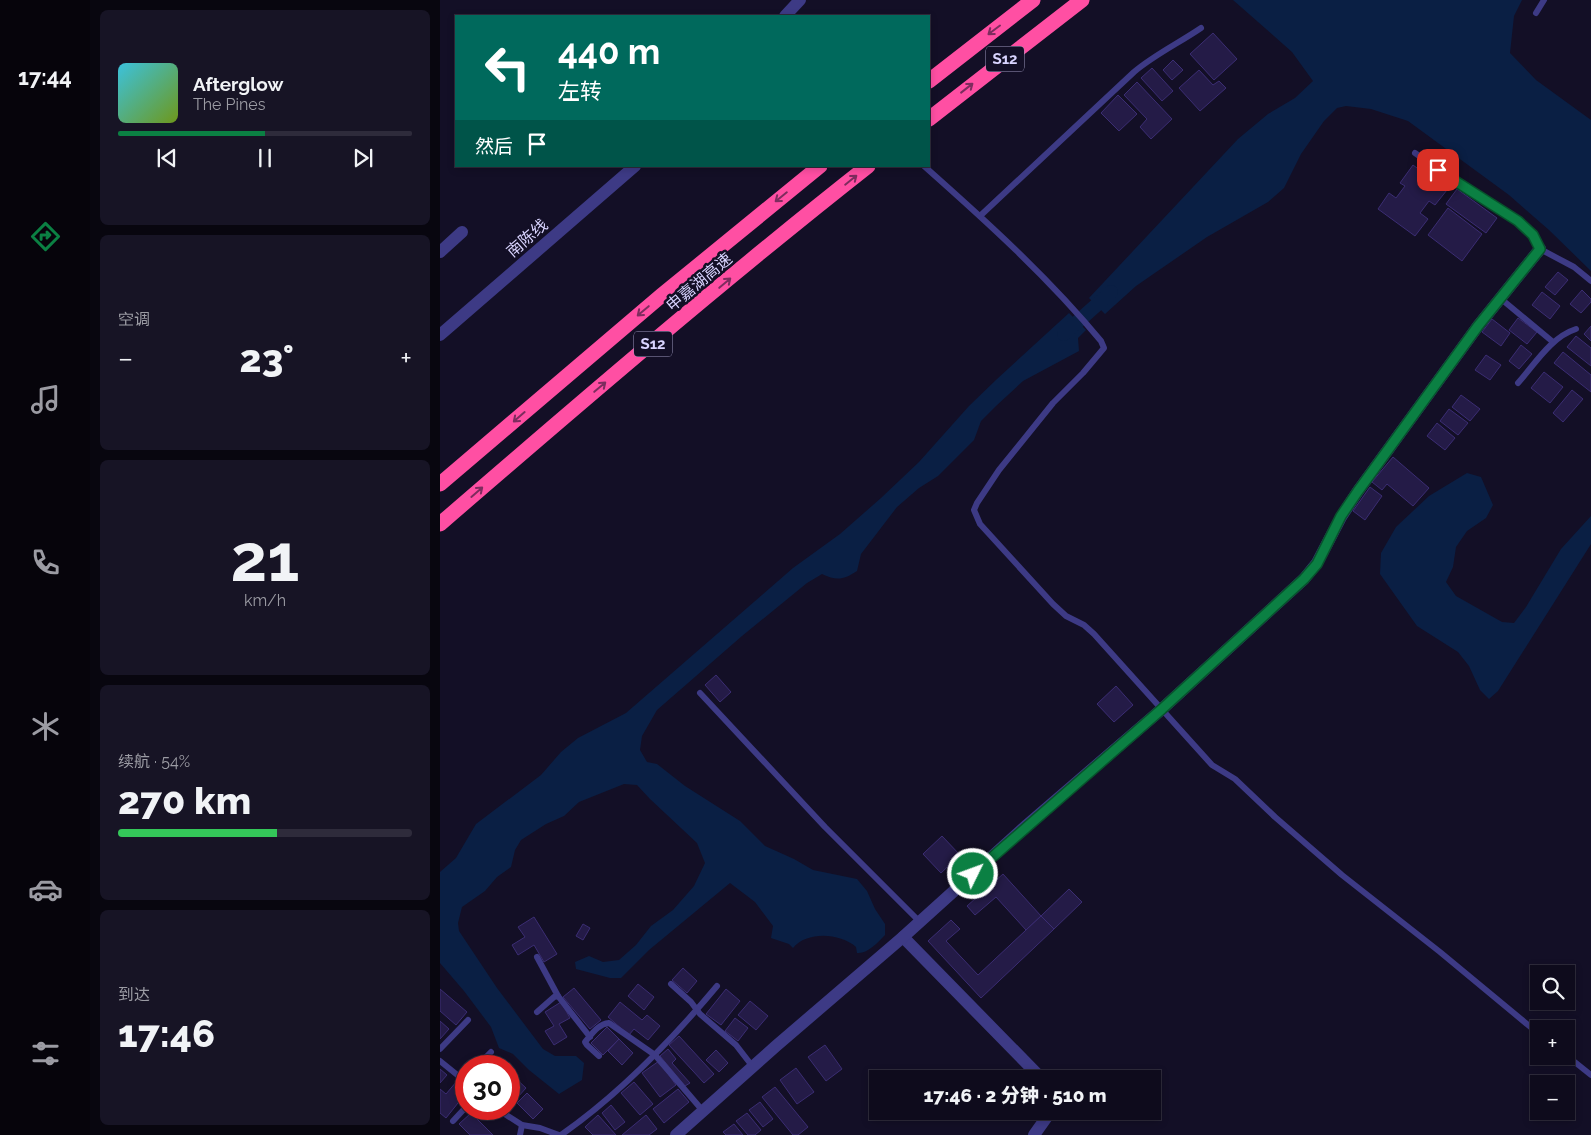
<!DOCTYPE html>
<html lang="zh">
<head>
<meta charset="utf-8">
<style>
  body { margin:0; font-family:Raleway,"Noto Sans SC",sans-serif; background:#171425; color:#f1f3f6; height:100vh; display:flex; flex-direction:column; font-size:19px; white-space:nowrap }
  * { box-sizing:border-box; margin:0 }
  p { font-size:16px; color:#9b9ba3 }
  .icon { flex:none; width:28px; height:28px; fill:none; stroke:currentColor; stroke-width:2; stroke-linecap:round; stroke-linejoin:round }
  .map { position:relative; flex:1; overflow:hidden }
  .details { display:flex; flex-direction:column; gap:10px; padding:10px; background:#08060f; width:350px }
  .details>* { flex:none }
  .guide { position:absolute; left:15px; top:15px; width:475px; height:152px; border-radius:0px; box-shadow:0 2px 8px #0003,0 0 0 1px #2e2b3b; background:#00695c; color:#fff; overflow:hidden }
  .controls { position:absolute; left:1090px; top:965px; display:grid; gap:10px }
  .controls a { display:grid; place-items:center; width:45px; height:45px; border-radius:0px; background:#0e0b1c; box-shadow:0 2px 8px #0003,0 0 0 1px #2e2b3b; font-size:25px }
  .speed { position:absolute; left:15px; top:1055px; display:flex; gap:10px; font-size:25px; font-weight:700; text-align:center }
  .speed>* { display:grid; place-content:center; width:65px; height:65px; border-radius:50%; background:#0e0b1c; box-shadow:0 2px 8px #0003,0 0 0 1px #2e2b3b; line-height:1 }
  .speed .limit { border:8px solid #d22; background:#fff; color:#111 }
  .pin { position:absolute; display:grid; place-items:center; width:42px; height:42px; color:#fff; margin:-21px; border-radius:10px; box-shadow:0 2px 8px #0006 }
  .me { position:absolute; width:55px; margin:-28px; rotate:48deg; stroke-linejoin:round; filter:drop-shadow(0 0 4px #0008) }
  .turn { display:flex; align-items:center; gap:18px; height:105px; padding:0 20px; font-size:22px }
  .turn .icon { width:65px; height:65px; stroke-width:2.5 }
  .turn b { display:block; font-size:35px; line-height:42px }
  .then { display:flex; align-items:center; height:48px; padding:0 20px; background:#0003; gap:10px; font-size:19px }
  .big { font-size:38px; font-weight:800; line-height:1.1 }
  .details .card { flex:1; display:flex; flex-direction:column; justify-content:center; gap:8px; min-width:0; padding:0 18px; border-radius:8px; background:#171425 }
  .details .dial { align-items:center; gap:0 }
  .dial b { font-size:65px; line-height:1 }
  .song { display:flex; align-items:center; gap:15px }
  .cover { width:60px; height:60px; border-radius:8px; background:linear-gradient(135deg,hsl(190 70% 55%),hsl(80 70% 35%)) }
  .played { height:5px; border-radius:2px; background:linear-gradient(90deg,#0b8043 50%,#2e2b3b 50%) }
  .keys { display:flex; justify-content:space-around; direction:ltr }
  .heat { display:flex; justify-content:space-between; align-items:center; font-size:28px; direction:ltr }
  .charge { height:8px; border-radius:4px; background:linear-gradient(90deg,#34c759 54%,#2e2b3b 0) }
  .trip { position:absolute; left:429px; top:1070px; width:292px; height:50px; border-radius:0px; background:#0e0b1c; box-shadow:0 2px 8px #0003,0 0 0 1px #2e2b3b; font-weight:800; line-height:50px; text-align:center }
  main { display:flex; flex:1; min-height:0 }
  .tab-bar { display:flex; flex-direction:column; width:90px; justify-content:space-around; align-items:center; background:#06040b; color:#9b9ba3 }
  .tab-bar .icon { width:35px; height:35px }
  .tab-bar .selected { color:#0b8043 }
  .tab-bar b { font-size:22px; color:#f1f3f6 }
  .map>svg:first-child { display:block }
  .water { fill:#0a1f44 }
  .lines { fill:none; stroke-linecap:round; stroke-linejoin:round }
  .canal { stroke:#0a1f44; stroke-width:14 }
  .building { fill:#241b47; stroke:#3b2d73 }
  .service { stroke:#3d3a85; stroke-width:6 }
  .minor { stroke:#3d3a85; stroke-width:12 }
  .motorway { stroke:#ff4fa3; stroke-width:15 }
  .oneway { stroke:#7d2c5e }
  .route-casing { stroke:#07532c; stroke-width:12 }
  .route { stroke:#0b8043; stroke-width:9 }
  .labels { text-anchor:middle; dominant-baseline:central; stroke-width:5; stroke-linejoin:round; paint-order:stroke }
  .shield { fill:#130f26; stroke:#9e99be; stroke-width:1 }
  .shield-label { font-size:15px; font-weight:bold; fill:#d9d4ff }
  .street-label { font-size:16px; fill:#d9d4ff; stroke:#130f26 }
</style>
</head>
<body>
<main>
<nav class="tab-bar">
<b>17:44</b>
<svg class="icon selected" aria-label="directions" viewBox="0 0 24 24"><path d="M12 3l9 9-9 9-9-9zM9 14v-3h6M13 9l2 2-2 2"/></svg>
<svg class="icon" aria-label="music" viewBox="0 0 24 24"><path d="M9 18V5l10-2v13"/><circle cx="6" cy="18" r="3"/><circle cx="16" cy="16" r="3"/></svg>
<svg class="icon" aria-label="phone" viewBox="0 0 24 24"><path d="M5 4h4l2 5-3 2q2 4 5 5l2-3 5 2v4C11 20 4 13 5 4z"/></svg>
<svg class="icon" aria-label="climate" viewBox="0 0 24 24"><path d="M12 3v18M4 7l16 10M4 17L20 7"/></svg>
<svg class="icon" aria-label="car" viewBox="0 0 24 24"><path d="M5 17H2v-5l4-1 3-4h7l3 4 3 1v5h-3M9 17h6M6 11h13"/><circle cx="7" cy="17" r="2"/><circle cx="17" cy="17" r="2"/></svg>
<svg class="icon" aria-label="filters" viewBox="0 0 24 24"><path d="M4 7h16M4 17h16"/><circle cx="9" cy="7" r="2"/><circle cx="15" cy="17" r="2"/></svg>
</nav>
<section class="details">
<div class="card">
<div class="song"><i class="cover"></i><div><b>Afterglow</b><p>The Pines</p></div></div>
<div class="played"></div>
<div class="keys"><svg class="icon" aria-label="previous" viewBox="0 0 24 24"><path d="M18 5L8 12l10 7zM5 5v14"/></svg><svg class="icon" aria-label="pause" viewBox="0 0 24 24"><path d="M8 5v14M16 5v14"/></svg><svg class="icon" aria-label="next" viewBox="0 0 24 24"><path d="M6 5l10 7-10 7zM19 5v14"/></svg></div>
</div>
<div class="card"><p>空调</p>
<div class="heat"><a>−</a><b class="big">23°</b><a>+</a></div>
</div>
<div class="card dial"><b>21</b><p>km/h</p></div>
<div class="card"><p>续航 · 54%</p><b class="big">270 km</b><div class="charge"></div></div>
<div class="card"><p>到达</p><b class="big">17:46</b></div>
</section>
<div class="map">
<svg width="1151" height="1135" viewBox="0 0 1151 1135">
  <rect width="100%" height="100%" fill="#130f26"/>
  <g class="water">
    <path d="M793,0H1082L1074,16L1070,53L1096,80L1151,120V271L1109,230L1069,195L968,121L931,109L906,106L897,108L884,121L861,154L844,188L828,202L767,237L696,286L665,314L649,298L798,139L828,114L855,98L873,81L852,52Z"/>
    <path d="M629,313L646,330L638,338L639,351L583,381L556,406L541,421L534,440L498,476L479,488L457,507L421,554L417,571C403,580 397,581 382,574L367,583L302,636L217,710L202,736L200,750L207,762L217,764L245,786L300,821L325,846L354,859L373,870L417,879L427,891L435,909L445,924V935C438,942 428,954 417,953L416,947C400,933 367,931 353,948L349,944L331,938L333,926L315,902L290,883L209,950L181,978H170L136,969L135,962L149,956L163,962L179,960L196,945L211,926L233,910L254,886L265,863L257,843L210,799L197,785L184,784L139,802L124,816L106,824L81,840L75,850L71,867L57,877L45,891L22,907L18,923L19,931L57,988L103,1049L115,1056H136L144,1063L142,1080L119,1094L89,1070L73,1054L59,1048L51,1027L24,991L0,963V872L16,858L36,824L101,775L121,752L138,738L186,713L353,568L400,534L441,498L479,462L529,406L557,379Z"/>
    <path d="M1027,473L1041,477L1053,505L1046,518L1027,531L1016,547L1013,567L1006,582L1016,596L1062,622L1074,623L1086,607L1121,549L1151,516V544L1058,691L1049,699L1040,690L1029,666L1018,652L977,626L940,574L941,553L956,527L989,496Z"/>
  </g>
  <g class="lines">
    <path class="canal" d="M624,334L671,292"/>
  </g>
  <g class="building">
    <path d="M773,33L797,59L774,80L750,54Z"/>
    <path d="M733,60L743,70L732,80L723,70Z"/>
    <path d="M712,68L733,91L722,101L701,78Z"/>
    <path d="M759,70L773,85L779,81L786,88L760,111L739,88Z"/>
    <path d="M697,82L732,119L711,139L700,127L707,119L684,95Z"/>
    <path d="M678,95L697,114L679,131L661,113Z"/>
    <path d="M973,165L1007,190L995,205L989,201L980,213L988,219L975,236L938,209L949,193L956,198L965,186L960,183Z"/>
    <path d="M1017,189L1057,218L1046,233L1006,204Z"/>
    <path d="M1008,208L1042,234L1022,261L988,235Z"/>
    <path d="M1118,272L1128,280L1115,295L1105,287Z"/>
    <path d="M1142,290L1151,299V302L1141,313L1130,304Z"/>
    <path d="M1102,292L1120,306L1110,319L1092,305Z"/>
    <path d="M1078,318L1097,332L1087,344L1069,330Z"/>
    <path d="M1052,319L1070,333L1061,346L1042,332Z"/>
    <path d="M1151,326V341L1144,334Z"/>
    <path d="M1136,336L1151,348V366L1127,347Z"/>
    <path d="M1081,345L1092,354L1079,369L1069,361Z"/>
    <path d="M1123,352L1151,375V392L1114,363Z"/>
    <path d="M1046,355L1061,365L1050,380L1035,370Z"/>
    <path d="M1104,372L1123,387L1110,403L1091,388Z"/>
    <path d="M1132,390L1143,399L1123,422L1113,413Z"/>
    <path d="M1021,395L1040,409L1030,421L1012,407Z"/>
    <path d="M1009,409L1028,423L1018,435L1000,421Z"/>
    <path d="M997,423L1015,438L1005,450L987,436Z"/>
    <path d="M953,457L989,488L973,506L947,484L942,490L932,482Z"/>
    <path d="M930,487L942,496L925,520L913,511Z"/>
    <path d="M276,675L291,692L280,702L265,685Z"/>
    <path d="M676,686L693,705L674,722L657,704Z"/>
    <path d="M502,836L520,855L501,873L483,854Z"/>
    <path d="M563,874L601,916L586,930L556,897L535,915L527,906Z"/>
    <path d="M629,889L642,902L614,929L601,916Z"/>
    <path d="M601,916L614,929L541,998L488,941L511,920L520,929L506,941L538,975Z"/>
    <path d="M94,917L117,954L104,962L94,945L78,955L72,945L85,937L78,927Z"/>
    <path d="M143,924L150,928L143,940L136,936Z"/>
    <path d="M243,968L257,981L247,993L232,980Z"/>
    <path d="M198,984L214,997L204,1010L188,996Z"/>
    <path d="M134,988L161,1020L150,1029L123,997Z"/>
    <path d="M0,989L27,1012L16,1025L0,1011Z"/>
    <path d="M286,989L300,1001L281,1025L266,1014Z"/>
    <path d="M310,1001L328,1016L316,1030L298,1015Z"/>
    <path d="M121,1002L130,1018L119,1024L127,1037L114,1045L105,1031L114,1026L105,1012Z"/>
    <path d="M180,1002L202,1020L207,1015L220,1026L208,1040L194,1029L189,1035L168,1017Z"/>
    <path d="M295,1018L308,1028L298,1041L285,1031Z"/>
    <path d="M0,1021L9,1029L0,1039Z"/>
    <path d="M167,1027L179,1039L163,1055L151,1043Z"/>
    <path d="M239,1036L274,1074L264,1083L229,1045Z"/>
    <path d="M179,1039L193,1053L182,1065L168,1051Z"/>
    <path d="M385,1045L402,1069L386,1081L368,1057Z"/>
    <path d="M228,1049L236,1059L232,1063L250,1083L245,1086L220,1056Z"/>
    <path d="M276,1050L288,1063L279,1072L266,1060Z"/>
    <path d="M54,1058L63,1066H47Z"/>
    <path d="M219,1061L236,1085L220,1097L202,1073Z"/>
    <path d="M356,1068L374,1092L357,1104L340,1080Z"/>
    <path d="M0,1069L7,1075L0,1083Z"/>
    <path d="M73,1076L86,1088L69,1107V1081Z"/>
    <path d="M17,1081L26,1088V1093L6,1118L0,1113V1089L6,1094Z"/>
    <path d="M194,1082L213,1104L200,1115L181,1093Z"/>
    <path d="M335,1087L368,1127L358,1135H353L322,1097Z"/>
    <path d="M238,1089L249,1102L224,1123L213,1109Z"/>
    <path d="M87,1093L103,1109L93,1119L77,1103Z"/>
    <path d="M320,1102L333,1119L323,1127L309,1110Z"/>
    <path d="M171,1105L185,1122L175,1130L162,1113Z"/>
    <path d="M31,1113L53,1135H30L19,1124Z"/>
    <path d="M307,1113L321,1130L315,1135H308L296,1121Z"/>
    <path d="M158,1115L176,1135H153L145,1127Z"/>
    <path d="M206,1115L217,1129L209,1135H182Z"/>
    <path d="M294,1124L303,1135H286L283,1132Z"/>
  </g>
  <g class="lines">
    <g class="service">
      <path d="M1096,13L1104,0"/>
      <path d="M975,153L1010,178L1078,221L1093,235L1100,249L1134,267L1151,281"/>
      <path d="M484,166C546,221 608,277 661,341L664,348L643,373L613,403L559,470L537,503L534,510L540,524L613,604L626,616L644,625L654,634L772,765L795,779L835,817L902,875L1000,952L1099,1034"/>
      <path d="M540,216L694,72C714,55 739,43 761,28"/>
      <path d="M1060,298L1113,342"/>
      <path d="M1078,383C1095,364 1111,337 1136,329"/>
      <path d="M260,693L385,827L480,922"/>
      <path d="M97,957L118,996"/>
      <path d="M231,984L251,1002L260,1014L296,1045L313,1067"/>
      <path d="M97,1012L114,997L118,996L150,1037"/>
      <path d="M0,1049L28,1020"/>
      <path d="M1126,1055L1151,1075"/>
      <path d="M159,1056L147,1045L145,1042C152,1034 158,1024 169,1023L215,1055L263,1111"/>
      <path d="M0,1061L26,1082"/>
      <path d="M37,1066L51,1052"/>
      <path d="M57,1109L82,1125L100,1128L119,1135"/>
      <path d="M13,1121L26,1107"/>
      <path d="M80,1135L82,1125"/>
      <path d="M121,1135C181,1093 231,1041 277,986"/>
    </g>
    <g class="minor">
      <path d="M345,16L360,0"/>
      <path d="M0,252L22,232"/>
      <path d="M0,335L195,166"/>
      <path d="M463,937L602,1079"/>
      <path d="M236,1135L336,1046L463,937L587,825L722,709L864,579L877,563L901,517L918,491L1038,326L1100,249"/>
      <path d="M594,1135L611,1111"/>
    </g>
    <g class="motorway">
      <path d="M489,81L593,0"/>
      <path d="M489,119L642,0"/>
      <path d="M0,484L222,295L380,166"/>
      <path d="M0,524C140,403 282,281 428,166"/>
    </g>
  </g>
  <defs><path id="oneway-shaft" d="M-6 0H5M1.5-3L5.5 0L1.5 3" fill="none" stroke-width="1.6" stroke-linecap="round" stroke-linejoin="round" transform="scale(1.25)"/></defs>
  <g class="oneway">
    <use href="#oneway-shaft" transform="translate(554 30) rotate(143)"/>
    <use href="#oneway-shaft" transform="translate(527 88) rotate(-38)"/>
    <use href="#oneway-shaft" transform="translate(411 180) rotate(-39)"/>
    <use href="#oneway-shaft" transform="translate(341 197) rotate(141)"/>
    <use href="#oneway-shaft" transform="translate(285 283) rotate(-40)"/>
    <use href="#oneway-shaft" transform="translate(203 311) rotate(140)"/>
    <use href="#oneway-shaft" transform="translate(160 387) rotate(-40)"/>
    <use href="#oneway-shaft" transform="translate(79 417) rotate(139)"/>
    <use href="#oneway-shaft" transform="translate(37 492) rotate(-41)"/>
  </g>
  <g class="lines">
    <g class="route-casing">
      <path id="route" d="M533,874L722,709L864,579L877,564L901,516L918,491L1038,326L1100,249L1093,235L1078,221L998,170"/>
    </g>
    <use href="#route" class="route"/>
  </g>
  <g class="labels">
    <g class="shield">
      <rect x="546" y="46.5" width="38" height="25" rx="4"/>
      <rect x="194" y="331.5" width="38" height="25" rx="4"/>
    </g>
    <g class="shield-label">
      <text x="565" y="59">S12</text>
      <text x="213" y="344">S12</text>
    </g>
    <g class="street-label">
      <text transform="translate(87 238) rotate(-41)">南陈线</text>
      <text transform="translate(259 282) rotate(-40)">申嘉湖高速</text>
    </g>
  </g>
</svg>
<div class="controls">
<a><svg class="icon" aria-label="search" viewBox="0 0 24 24"><circle cx="10" cy="10" r="6"/><path d="M15 15l6 6"/></svg></a>
<a>+</a>
<a>−</a>
</div>
<div class="speed"><div class="limit">30</div></div>
<div class="pin" style="left:998px;top:170px;background:#d93025"><svg class="icon" aria-label="arrive" viewBox="0 0 24 24"><path d="M6 21V4h12l-3 4 3 4H6"/></svg></div>
<svg class="me" style="left:533px;top:874px" viewBox="-20 -20 40 40"><circle r="17" fill="#0b8043" stroke="#fff" stroke-width="3"/><path d="M0-11L8 9 0 5-8 9z" fill="#fff"/></svg>
<div class="trip">17:46 · 2 分钟 · 510 m</div>
<div class="guide">
<div class="turn"><svg class="icon" aria-label="left" viewBox="0 0 24 24"><path d="M17 20v-9H6M10 6l-5 5 5 5"/></svg><div><b>440 m</b>左转</div></div>
<div class="then">然后<svg class="icon" aria-label="arrive" viewBox="0 0 24 24"><path d="M6 21V4h12l-3 4 3 4H6"/></svg></div>
</div>
</div>
</main>
</body>
</html>
